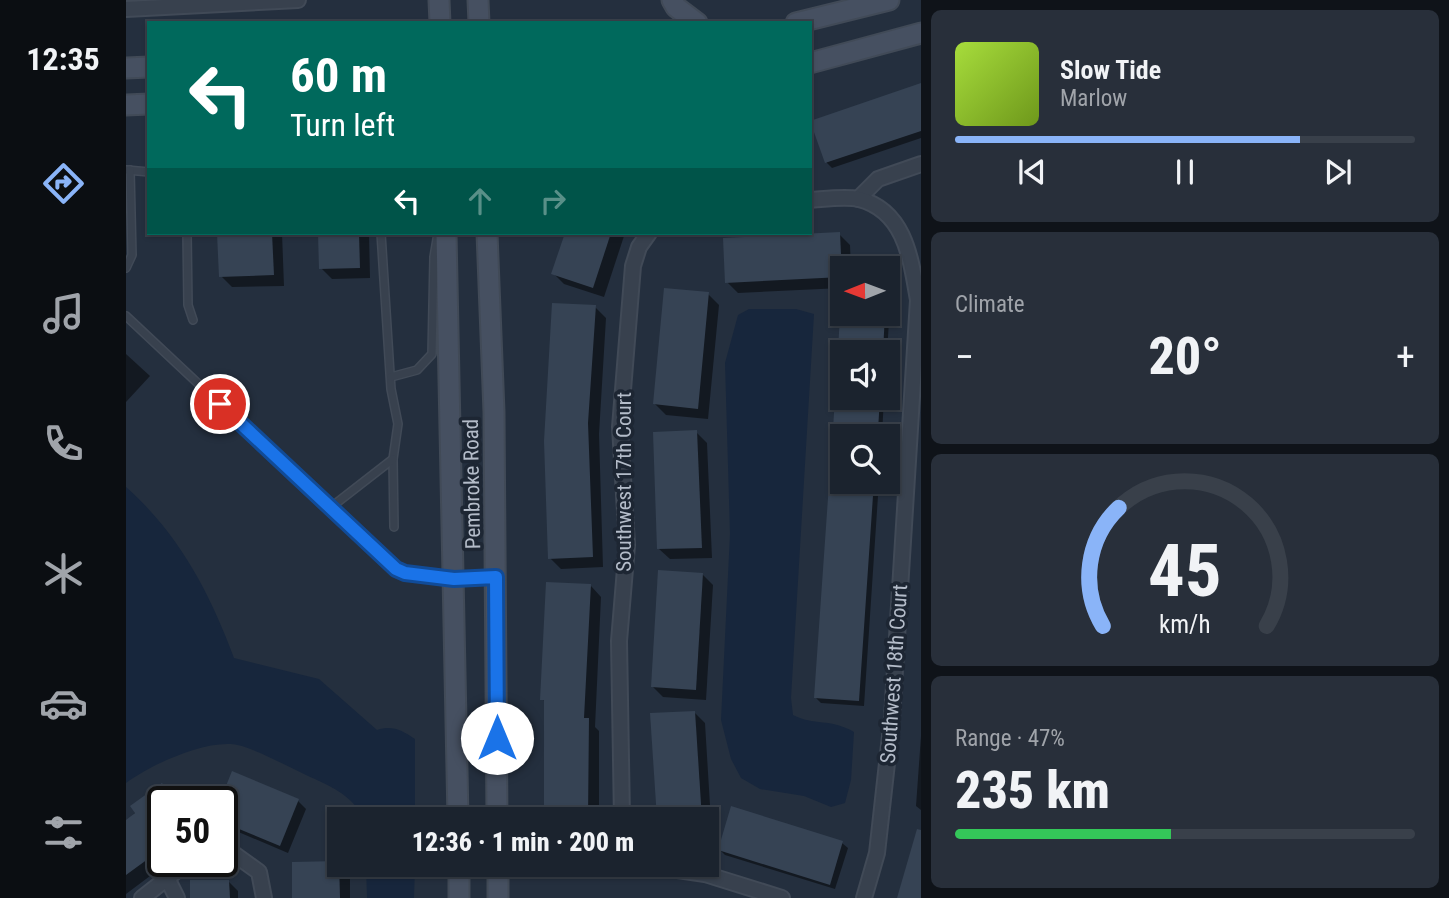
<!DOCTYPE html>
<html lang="en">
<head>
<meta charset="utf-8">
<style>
  body { margin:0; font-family:"Roboto Condensed",sans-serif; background:#282f3a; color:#f1f3f6; height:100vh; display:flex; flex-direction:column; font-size:26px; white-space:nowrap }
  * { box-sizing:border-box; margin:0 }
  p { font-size:23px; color:#a0a4aa }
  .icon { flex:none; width:38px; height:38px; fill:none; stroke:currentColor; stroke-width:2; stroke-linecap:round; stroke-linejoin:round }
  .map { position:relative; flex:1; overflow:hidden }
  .details { display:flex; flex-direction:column; gap:10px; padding:10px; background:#0f1319; width:528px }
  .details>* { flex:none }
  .hud { position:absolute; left:21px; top:21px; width:665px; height:214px; border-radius:0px; box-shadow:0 2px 5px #0004,0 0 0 2px #39404a; background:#00695c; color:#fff; overflow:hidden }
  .needle { width:46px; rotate:269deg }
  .tools { position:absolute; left:704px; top:256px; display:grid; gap:14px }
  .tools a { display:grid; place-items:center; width:70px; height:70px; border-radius:0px; background:#1b232e; box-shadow:0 2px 5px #0004,0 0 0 2px #39404a; font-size:35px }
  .speed { position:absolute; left:21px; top:786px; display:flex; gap:14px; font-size:35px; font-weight:700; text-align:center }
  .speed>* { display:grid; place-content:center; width:91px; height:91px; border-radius:50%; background:#1b232e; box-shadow:0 2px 5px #0004,0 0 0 2px #39404a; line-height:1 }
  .speed .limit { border:4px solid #111; border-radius:10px; background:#fff; color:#111 }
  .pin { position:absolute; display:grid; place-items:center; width:60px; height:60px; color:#fff; margin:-30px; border:4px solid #fff; border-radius:50%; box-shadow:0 2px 7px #0007 }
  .me { position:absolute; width:77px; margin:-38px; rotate:0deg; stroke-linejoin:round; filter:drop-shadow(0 0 5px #0008) }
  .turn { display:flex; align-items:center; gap:24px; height:147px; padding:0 28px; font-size:32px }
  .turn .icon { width:91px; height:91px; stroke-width:2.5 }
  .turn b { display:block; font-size:49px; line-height:60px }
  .lanes { display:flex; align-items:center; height:66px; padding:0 28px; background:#0003; justify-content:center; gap:35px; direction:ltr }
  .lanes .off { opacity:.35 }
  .big { font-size:52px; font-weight:800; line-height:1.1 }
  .details .widget { flex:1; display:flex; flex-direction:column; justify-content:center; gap:10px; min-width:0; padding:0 24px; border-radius:10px; background:#282f3a }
  .details .dial { align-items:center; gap:0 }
  .dial svg { height:182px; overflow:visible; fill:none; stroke:#39404a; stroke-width:7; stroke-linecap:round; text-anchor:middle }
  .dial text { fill:#f1f3f6; stroke:none }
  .song { display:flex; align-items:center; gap:21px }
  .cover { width:84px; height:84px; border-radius:10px; background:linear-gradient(135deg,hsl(80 70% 55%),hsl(80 70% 35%)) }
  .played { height:7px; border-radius:4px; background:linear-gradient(90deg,#8ab4f8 75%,#39404a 75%) }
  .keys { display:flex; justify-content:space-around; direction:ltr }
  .heat { display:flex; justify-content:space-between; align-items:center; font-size:38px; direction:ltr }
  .charge { height:10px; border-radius:5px; background:linear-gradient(90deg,#34c759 47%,#39404a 0) }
  .trip { position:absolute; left:201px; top:807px; width:392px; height:70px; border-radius:0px; background:#1b232e; box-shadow:0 2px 5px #0004,0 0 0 2px #39404a; font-weight:800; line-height:70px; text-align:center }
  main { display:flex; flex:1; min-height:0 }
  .tab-bar { display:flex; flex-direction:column; width:126px; justify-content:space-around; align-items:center; background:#0b0e12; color:#a0a4aa }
  .tab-bar .icon { width:49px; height:49px }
  .tab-bar .current { color:#8ab4f8 }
  .tab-bar b { font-size:32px; color:#f1f3f6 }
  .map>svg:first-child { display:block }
  .water { fill:#17263c }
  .shadow { fill:#0007 }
  .building { fill:#364354 }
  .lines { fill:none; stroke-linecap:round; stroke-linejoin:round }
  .service-casing { stroke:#414a57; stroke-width:10 }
  .minor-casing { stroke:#414a57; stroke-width:18 }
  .secondary-casing { stroke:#414a57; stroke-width:23 }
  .service { stroke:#38414e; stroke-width:7 }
  .minor { stroke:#38414e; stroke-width:14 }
  .secondary { stroke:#465061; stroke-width:19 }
  .route-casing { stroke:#114b97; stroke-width:18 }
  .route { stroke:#1a73e8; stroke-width:12 }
  .labels { text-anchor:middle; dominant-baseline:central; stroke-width:7; stroke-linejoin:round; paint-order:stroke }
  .street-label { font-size:21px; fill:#b4bcc9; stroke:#1d2633 }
</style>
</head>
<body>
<main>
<nav class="tab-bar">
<b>12:35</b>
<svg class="icon current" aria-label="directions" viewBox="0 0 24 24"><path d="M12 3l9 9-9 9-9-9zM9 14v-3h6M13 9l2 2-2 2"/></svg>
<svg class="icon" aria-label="music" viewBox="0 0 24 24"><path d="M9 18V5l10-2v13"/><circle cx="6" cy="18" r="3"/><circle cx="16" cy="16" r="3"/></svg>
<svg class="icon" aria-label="phone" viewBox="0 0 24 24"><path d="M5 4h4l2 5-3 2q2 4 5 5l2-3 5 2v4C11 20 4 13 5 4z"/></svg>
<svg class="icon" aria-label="climate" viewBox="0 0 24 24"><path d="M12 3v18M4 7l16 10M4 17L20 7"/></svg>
<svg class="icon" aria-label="car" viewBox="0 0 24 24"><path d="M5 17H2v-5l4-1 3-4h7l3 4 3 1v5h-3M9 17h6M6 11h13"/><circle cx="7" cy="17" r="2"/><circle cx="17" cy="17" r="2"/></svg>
<svg class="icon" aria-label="filters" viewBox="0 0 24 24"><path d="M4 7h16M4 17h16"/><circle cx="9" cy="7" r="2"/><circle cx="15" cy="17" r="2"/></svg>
</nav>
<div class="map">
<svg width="795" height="898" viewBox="0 0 795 898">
  <rect width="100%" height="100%" fill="#242f3e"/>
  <g class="water">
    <path d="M623,309H670L688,314L665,698L667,715C688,726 704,718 728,732L725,780L719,803L705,807L678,796L634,789L615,778L605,759L595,720L604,534L599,363L612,315Z"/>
    <path d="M0,487C53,534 84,593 108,658L193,679L251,730C266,725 276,730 289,739V819H238C227,795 202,785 180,775C159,765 137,753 116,746C85,736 24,765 0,783Z"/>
    <path d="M240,865H289L288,898H241Z"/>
  </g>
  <g class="shadow">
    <path d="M795,85V138L706,168L701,163L687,122Z"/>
    <path d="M93,233H156L158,286L106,287L95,276Z"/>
    <path d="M194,233H243L244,278L206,279L195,268Z"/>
    <path d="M441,233H499L478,297L438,284L427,273Z"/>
    <path d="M713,234L724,245L725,268H716V288L612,293L601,282Z"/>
    <path d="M582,294L593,305L582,419L540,415L529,404Z"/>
    <path d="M469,307L480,318L473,434L477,567L435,569L424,558Z"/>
    <path d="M716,313L758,316L763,321L761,353L716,352V397H758L756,436H716V481H753L738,706L695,703L690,698Z"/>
    <path d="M0,354L24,376L0,402Z"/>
    <path d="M570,432L581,443L586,558L544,559L533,549Z"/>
    <path d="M576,574L587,585L580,700L537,697L526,686Z"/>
    <path d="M465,586L475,597L469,727L473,731V819H419L420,702L416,699Z"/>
    <path d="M568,712L579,723L586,838H581V819H533Z"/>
    <path d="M795,736V810L790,806Z"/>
    <path d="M107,773L172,801L180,809L162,853L96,825V802Z"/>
    <path d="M35,785L50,802H37V861H44L0,894V822Z"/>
    <path d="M716,843L722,848L709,889L599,855L594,850Z"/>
    <path d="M213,863L224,874V898H168Z"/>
    <path d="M102,881L112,891V898H66Z"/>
  </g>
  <g class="building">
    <path d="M795,83V131L699,163L684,121Z"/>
    <path d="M714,232L716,277L599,283L597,238Z"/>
    <path d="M91,233H146L148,275L93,277Z"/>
    <path d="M192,233H233L234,268L193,269Z"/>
    <path d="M439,233H485L467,288L425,274Z"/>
    <path d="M538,288L583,292L572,409L527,404Z"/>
    <path d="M426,303L470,305L462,423L467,557L422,559L418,441Z"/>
    <path d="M714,313L759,314L757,352H712Z"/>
    <path d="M709,397H754L752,431L707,429Z"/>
    <path d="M571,430L576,548L531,549L527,432Z"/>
    <path d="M706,441H716V481H748L733,701L688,698Z"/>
    <path d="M532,570L577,573L570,690L525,687Z"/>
    <path d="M420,582L465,584L458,718H463L462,819H418V700H414Z"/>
    <path d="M569,711L576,819H531L524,713Z"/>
    <path d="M106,771L173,799L154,846L96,822V796Z"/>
    <path d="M36,783L49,802H37V848L0,875V820L9,813L4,806Z"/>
    <path d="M605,806L717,841L704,885L592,850Z"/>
    <path d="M791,829L795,830V898H771Z"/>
    <path d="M213,861L214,898H166V862Z"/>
    <path d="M64,880H103L104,898H64Z"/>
  </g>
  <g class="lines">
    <g class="service-casing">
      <g id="service">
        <path d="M1,170L23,172"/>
        <path d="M61,233L62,305L67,320"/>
        <path d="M255,233L265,389L272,424L267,459L268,527"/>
        <path d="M0,268L6,255L4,170"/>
        <path d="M0,316L270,569C289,579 343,578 367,577"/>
        <path d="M265,377L291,370L306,354L308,257L312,233"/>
        <path d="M204,508L267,459"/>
      </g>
    </g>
    <g class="minor-casing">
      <g id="minor">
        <path d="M0,9L172,0"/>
        <path d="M732,199L752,179L795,164"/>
        <path d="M684,200C699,199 719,196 733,199C780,211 785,261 792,300L766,718L751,853L738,898"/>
        <path d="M496,819L493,641L501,545L494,427L507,266L513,247L523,233"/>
        <path d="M96,851L108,854L133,872L138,898"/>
        <path d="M423,868L545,869L579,874L656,898"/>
        <path d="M41,878L51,898"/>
        <path d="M16,898L63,861"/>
      </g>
    </g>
    <g class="secondary-casing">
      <g id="secondary">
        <path d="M313,0L314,23"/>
        <path d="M352,0L353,23"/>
        <path d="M546,0L550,7L571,23"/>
        <path d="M670,23L763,0"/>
        <path d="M684,63L795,33"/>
        <path d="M0,68L23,67"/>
        <path d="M0,105L23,104"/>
        <path d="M320,233L332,819"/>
        <path d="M361,233L368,412L371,819"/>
        <path d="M333,864V898"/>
        <path d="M372,864V898"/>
      </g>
    </g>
    <use href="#service" class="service"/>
    <use href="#minor" class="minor"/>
    <use href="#secondary" class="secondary"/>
  </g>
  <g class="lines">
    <g class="route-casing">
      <path id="route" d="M94,404L270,569L279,573L328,579L370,577L371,738"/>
    </g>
    <use href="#route" class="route"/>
  </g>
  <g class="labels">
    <g class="street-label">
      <text transform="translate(498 482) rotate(-90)">Southwest 17th Court</text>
      <text transform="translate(346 484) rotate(-91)">Pembroke Road</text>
      <text transform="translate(768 674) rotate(-86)">Southwest 18th Court</text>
    </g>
  </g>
</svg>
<div class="tools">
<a><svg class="needle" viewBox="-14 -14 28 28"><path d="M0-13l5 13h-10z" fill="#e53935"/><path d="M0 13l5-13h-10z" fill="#a0a4aa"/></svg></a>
<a><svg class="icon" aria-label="sound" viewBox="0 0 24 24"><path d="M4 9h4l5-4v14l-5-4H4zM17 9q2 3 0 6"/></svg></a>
<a><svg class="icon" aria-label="search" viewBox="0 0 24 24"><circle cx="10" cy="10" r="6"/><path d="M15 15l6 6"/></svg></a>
</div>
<div class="speed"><div class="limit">50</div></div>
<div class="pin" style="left:94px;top:404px;background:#d93025"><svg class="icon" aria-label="arrive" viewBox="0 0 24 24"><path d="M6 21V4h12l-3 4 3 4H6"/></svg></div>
<svg class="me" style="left:371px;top:738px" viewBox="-20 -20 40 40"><circle r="19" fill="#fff"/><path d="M0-13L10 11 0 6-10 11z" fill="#1a73e8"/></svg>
<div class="trip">12:36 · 1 min · 200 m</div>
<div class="hud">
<div class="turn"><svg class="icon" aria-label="left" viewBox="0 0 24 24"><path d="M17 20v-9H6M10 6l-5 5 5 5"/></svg><div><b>60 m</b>Turn left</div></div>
<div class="lanes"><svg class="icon" aria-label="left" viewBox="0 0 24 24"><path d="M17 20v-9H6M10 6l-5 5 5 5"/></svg><svg class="icon off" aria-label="ahead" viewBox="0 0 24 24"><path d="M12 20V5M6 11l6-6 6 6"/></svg><svg class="icon off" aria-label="right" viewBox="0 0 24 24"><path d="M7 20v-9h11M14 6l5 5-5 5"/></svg></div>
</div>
</div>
<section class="details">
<div class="widget">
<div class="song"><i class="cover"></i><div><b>Slow Tide</b><p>Marlow</p></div></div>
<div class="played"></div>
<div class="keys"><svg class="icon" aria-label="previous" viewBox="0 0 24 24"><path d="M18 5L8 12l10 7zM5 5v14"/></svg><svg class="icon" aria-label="pause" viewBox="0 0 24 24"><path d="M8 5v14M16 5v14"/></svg><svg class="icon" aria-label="next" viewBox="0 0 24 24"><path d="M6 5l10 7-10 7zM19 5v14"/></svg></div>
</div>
<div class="widget"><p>Climate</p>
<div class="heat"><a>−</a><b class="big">20°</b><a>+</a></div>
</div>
<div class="widget dial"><svg viewBox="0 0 100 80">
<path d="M14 69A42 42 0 1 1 86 69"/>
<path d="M14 69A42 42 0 0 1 21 17" stroke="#8ab4f8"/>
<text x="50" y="56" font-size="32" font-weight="700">45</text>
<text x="50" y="72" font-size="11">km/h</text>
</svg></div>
<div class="widget"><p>Range · 47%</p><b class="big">235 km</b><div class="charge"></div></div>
</section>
</main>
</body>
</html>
